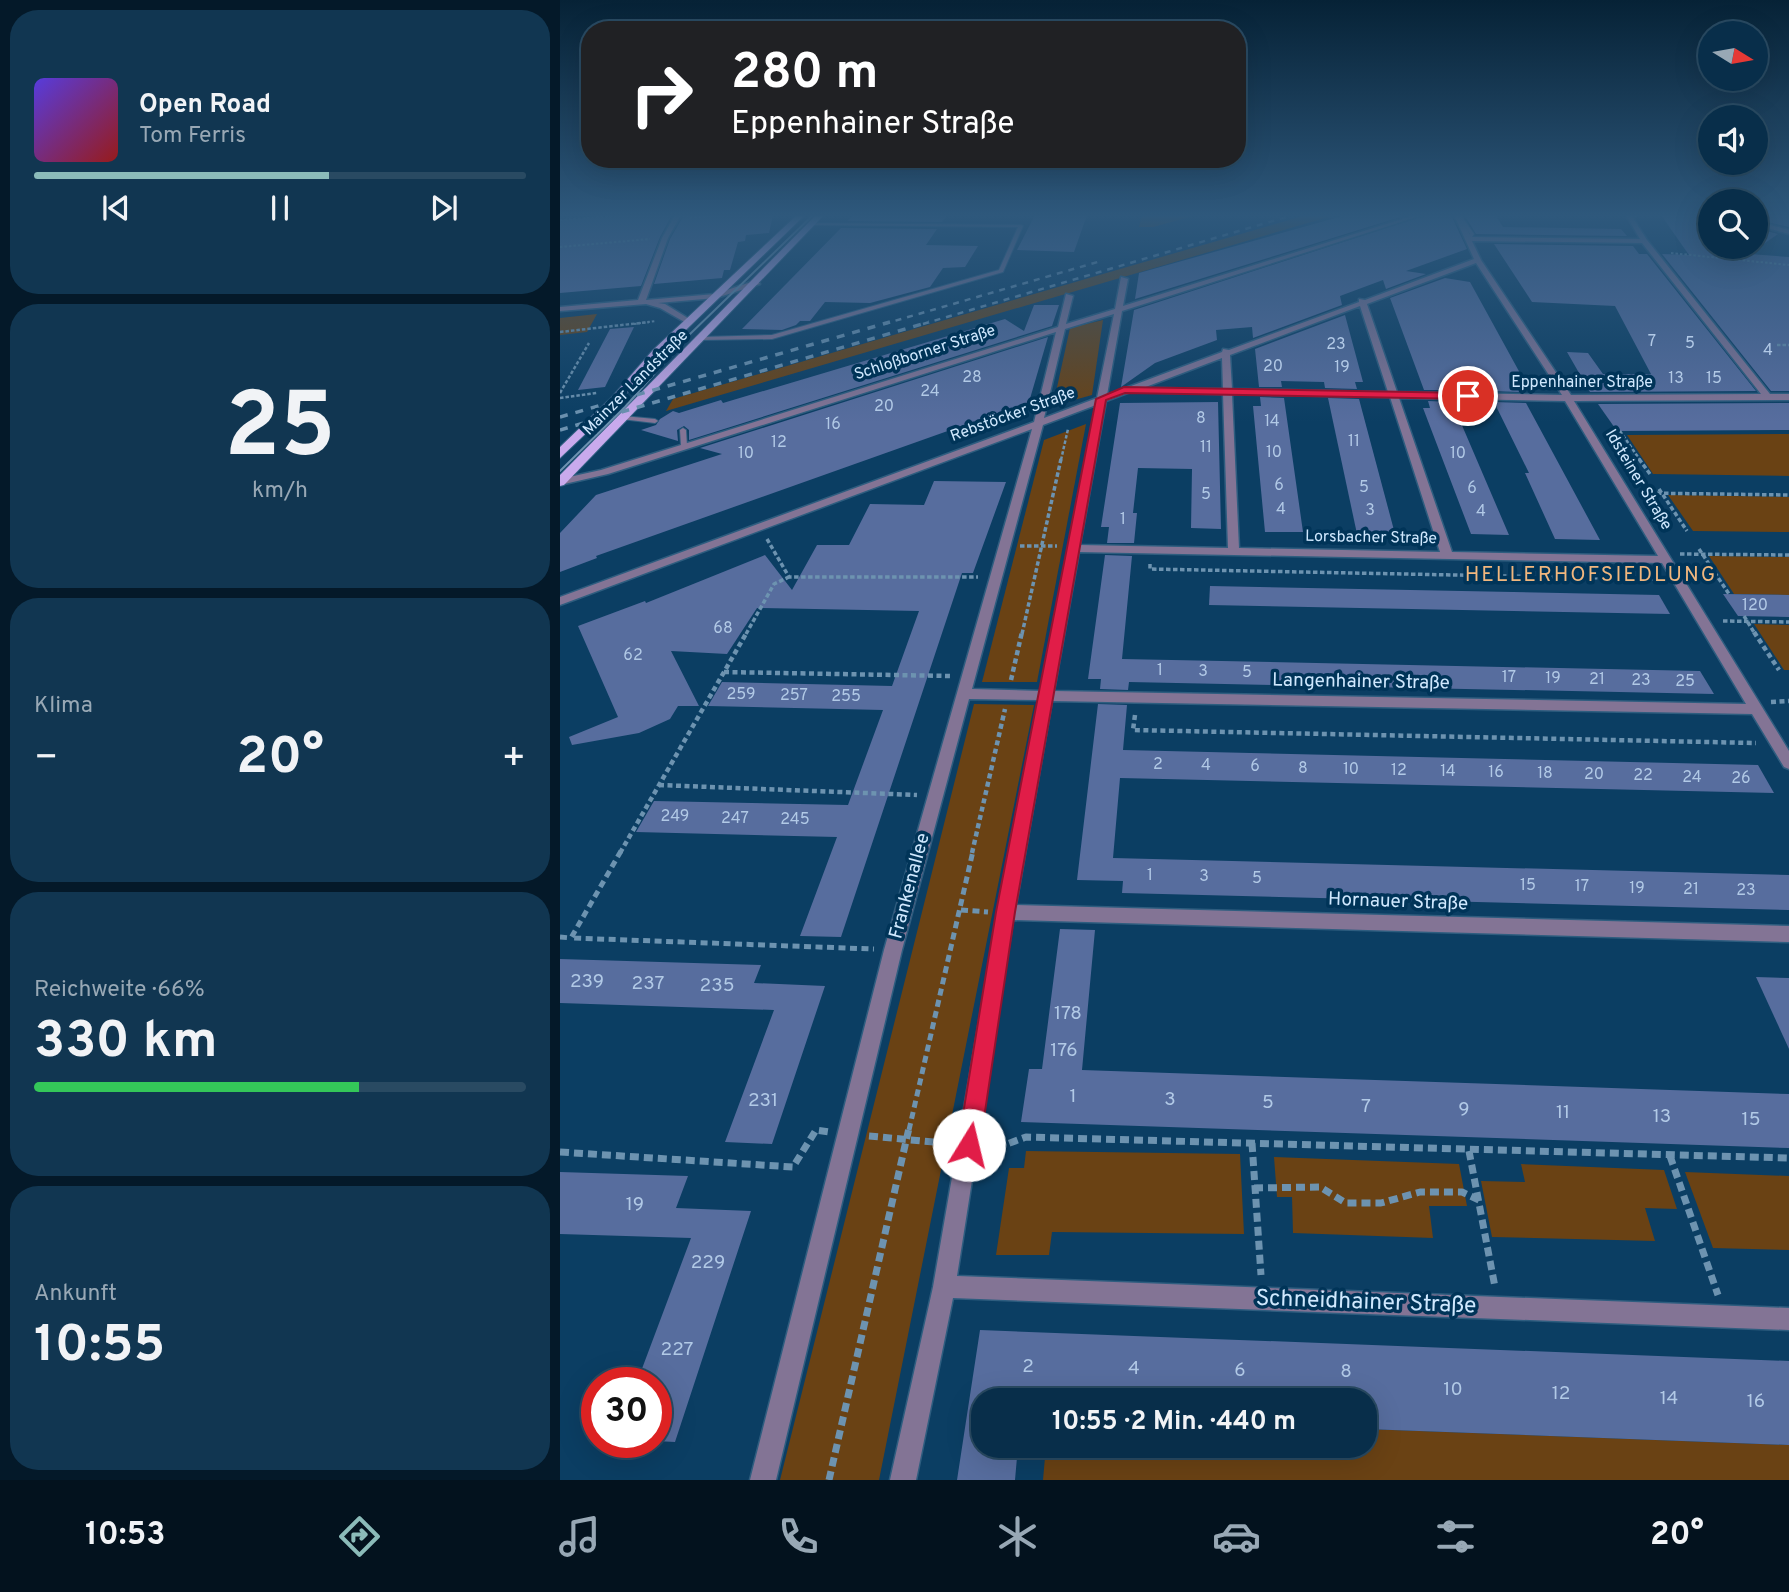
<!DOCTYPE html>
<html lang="de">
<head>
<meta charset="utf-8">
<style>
  body { margin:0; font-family:Overpass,sans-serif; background:#113651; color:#f1f3f6; height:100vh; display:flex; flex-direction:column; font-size:26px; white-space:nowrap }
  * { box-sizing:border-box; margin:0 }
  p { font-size:23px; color:#98a8b5 }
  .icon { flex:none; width:38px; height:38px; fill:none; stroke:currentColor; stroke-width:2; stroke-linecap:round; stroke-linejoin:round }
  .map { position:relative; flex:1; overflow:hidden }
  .details { display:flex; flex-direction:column; gap:10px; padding:10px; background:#041929; width:560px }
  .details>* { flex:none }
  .top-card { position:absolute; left:21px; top:21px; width:665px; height:147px; border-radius:28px; box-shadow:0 7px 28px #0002,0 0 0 2px #294a62; background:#202124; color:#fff; overflow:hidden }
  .needle { width:46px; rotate:101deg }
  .fabs { position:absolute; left:1138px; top:21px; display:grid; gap:14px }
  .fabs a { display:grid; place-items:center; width:70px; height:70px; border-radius:50%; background:#082e4a; box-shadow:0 7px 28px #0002,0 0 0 2px #294a62; font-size:35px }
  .speed { position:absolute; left:21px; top:1367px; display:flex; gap:14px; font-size:35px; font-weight:700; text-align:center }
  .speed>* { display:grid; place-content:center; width:91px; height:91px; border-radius:50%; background:#082e4a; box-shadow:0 7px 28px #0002,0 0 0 2px #294a62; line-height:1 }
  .speed .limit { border:10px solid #d22; background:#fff; color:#111 }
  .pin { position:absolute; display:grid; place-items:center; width:60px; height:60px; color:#fff; margin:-30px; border:4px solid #fff; border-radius:50%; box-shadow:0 2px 7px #0007 }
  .me { position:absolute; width:77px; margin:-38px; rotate:9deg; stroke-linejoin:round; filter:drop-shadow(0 0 5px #0008) }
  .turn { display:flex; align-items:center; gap:24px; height:147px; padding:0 35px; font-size:32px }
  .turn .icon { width:91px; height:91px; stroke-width:2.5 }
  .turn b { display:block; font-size:49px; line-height:60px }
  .big { font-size:52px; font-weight:700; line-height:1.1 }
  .details .widget { flex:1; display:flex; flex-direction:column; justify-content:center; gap:10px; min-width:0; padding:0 24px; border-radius:28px; background:#113651 }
  .details .dial { align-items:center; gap:0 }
  .dial b { font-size:91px; line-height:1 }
  .song { display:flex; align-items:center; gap:21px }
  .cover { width:84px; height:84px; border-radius:10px; background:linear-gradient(135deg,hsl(250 70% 55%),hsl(0 70% 35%)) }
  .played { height:7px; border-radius:4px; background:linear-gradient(90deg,#8bbbb9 60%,#294a62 60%) }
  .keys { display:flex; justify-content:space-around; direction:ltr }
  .heat { display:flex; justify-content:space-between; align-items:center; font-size:38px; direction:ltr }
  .charge { height:10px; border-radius:5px; background:linear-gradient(90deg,#34c759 66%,#294a62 0) }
  .trip { position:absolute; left:411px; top:1388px; width:406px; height:70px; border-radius:28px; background:#082e4a; box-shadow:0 7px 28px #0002,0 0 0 2px #294a62; font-weight:700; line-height:70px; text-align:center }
  .menu { display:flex; height:112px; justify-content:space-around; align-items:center; background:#03121e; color:#98a8b5 }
  .menu .icon { width:49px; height:49px }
  .menu .selected { color:#8bbbb9 }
  .menu b { font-size:32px; color:#f1f3f6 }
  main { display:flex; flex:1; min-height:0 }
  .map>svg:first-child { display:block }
  .green { fill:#6a4214 }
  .building { fill:#576d9e }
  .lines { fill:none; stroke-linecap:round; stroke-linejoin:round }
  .lane-casing { stroke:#2e5d7f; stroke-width:2 }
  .street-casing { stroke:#2e5d7f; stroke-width:3 }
  .primary-casing { stroke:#2e5d7f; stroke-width:2 }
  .path-far5 { stroke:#6d93b0; stroke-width:2; stroke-dasharray:2.5 2; stroke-linecap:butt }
  .path-far4 { stroke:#6d93b0; stroke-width:2.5; stroke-dasharray:3.5 2; stroke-linecap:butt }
  .path-far3 { stroke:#6d93b0; stroke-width:3.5; stroke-dasharray:4.5 2.5; stroke-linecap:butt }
  .path-far2 { stroke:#6d93b0; stroke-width:4.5; stroke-dasharray:5 3.5; stroke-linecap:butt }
  .path-far1 { stroke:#6d93b0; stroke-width:5; stroke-dasharray:7 4.5; stroke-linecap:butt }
  .path { stroke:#6d93b0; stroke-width:7; stroke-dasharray:9 5; stroke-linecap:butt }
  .lane { fill:#837495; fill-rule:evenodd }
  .street { fill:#837495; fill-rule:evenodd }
  .primary { fill:#c9aaed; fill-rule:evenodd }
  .tram { stroke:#6c92b0; stroke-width:2 }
  .rail-far1 { stroke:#6c92b0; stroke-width:2.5; stroke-dasharray:6 6; stroke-linecap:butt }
  .rail { stroke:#6c92b0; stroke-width:3.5; stroke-dasharray:8 8; stroke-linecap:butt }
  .route { fill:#e11d48; stroke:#92132f; stroke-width:2 }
  .labels { text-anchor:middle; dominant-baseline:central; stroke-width:7; stroke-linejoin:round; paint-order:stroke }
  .number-label { font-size:16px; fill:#b1c9e6 }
  .far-street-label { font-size:16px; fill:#cfe8fe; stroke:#003458 }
  .street-label { font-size:19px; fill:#cfe8fe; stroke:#003458 }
  .near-number-label { font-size:19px; fill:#b1c9e6 }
  .neighbourhood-label { font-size:21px; letter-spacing:2px; fill:#f1b77e; stroke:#003458 }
  .near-street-label { font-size:23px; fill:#cfe8fe; stroke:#003458 }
</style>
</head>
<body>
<main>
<section class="details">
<div class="widget">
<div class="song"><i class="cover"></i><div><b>Open Road</b><p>Tom Ferris</p></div></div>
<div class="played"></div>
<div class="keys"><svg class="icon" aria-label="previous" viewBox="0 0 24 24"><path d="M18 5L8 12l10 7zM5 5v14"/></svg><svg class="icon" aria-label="pause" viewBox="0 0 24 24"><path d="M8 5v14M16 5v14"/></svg><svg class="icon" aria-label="next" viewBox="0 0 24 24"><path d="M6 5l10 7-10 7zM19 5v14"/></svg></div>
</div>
<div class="widget dial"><b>25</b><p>km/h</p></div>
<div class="widget"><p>Klima</p>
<div class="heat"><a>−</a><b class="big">20°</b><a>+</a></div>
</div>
<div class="widget"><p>Reichweite · 66%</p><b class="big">330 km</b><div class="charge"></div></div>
<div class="widget"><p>Ankunft</p><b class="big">10:55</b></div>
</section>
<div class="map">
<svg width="1229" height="1480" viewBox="0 0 1229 1480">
  <rect width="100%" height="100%" fill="#0b3e63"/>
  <g class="green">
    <path d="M582,215H637L593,227H579Z"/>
    <path d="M746,215H775L106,411L113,399Z"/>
    <path d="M37,314L27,332L0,335V318Z"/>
    <path d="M543,320L532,395L507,402L494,401L510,328Z"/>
    <path d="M526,424L477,682H422L484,440Z"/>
    <path d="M1229,434V476L1093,474L1067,435Z"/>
    <path d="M1108,495L1229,497V532L1133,531Z"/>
    <path d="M1149,556L1229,557V595L1174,594Z"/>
    <path d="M1194,624L1229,625V670H1224Z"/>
    <path d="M414,704L474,705L319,1480H220Z"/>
    <path d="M466,1151L680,1154L684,1234L492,1232L489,1255H436L449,1168H464Z"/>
    <path d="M714,1157L899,1164L907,1206H869L873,1238L733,1233L732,1197H717Z"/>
    <path d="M961,1164L1104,1170L1117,1209L1085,1208L1095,1241L932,1237L921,1181L965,1182Z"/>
    <path d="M1125,1172L1229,1176V1250L1153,1248Z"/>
    <path d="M805,1429L1229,1445V1480H483L486,1446H805Z"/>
  </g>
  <g class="building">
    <path d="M73,215H112L100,237L81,286L0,293V220Z"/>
    <path d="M124,215H213L209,233L186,235L185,241L178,242L170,270H164L162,278L94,284L110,239Z"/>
    <path d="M293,215H387L382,222L287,221Z"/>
    <path d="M475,215H527L514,252L457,250Z"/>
    <path d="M786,215H847L575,299L579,273Z"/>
    <path d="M866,215H891L907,249L846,271L866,274L826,289L823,280L780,296L782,305L693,338L692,327L656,330L657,340L595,363L561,387L574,310Z"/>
    <path d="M1101,215H1150V251L1229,257V391H1211L1102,254L1129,255Z"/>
    <path d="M1195,215H1229V227L1195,219Z"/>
    <path d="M905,216H936L943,227L1061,229L1067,236L916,234Z"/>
    <path d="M281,228L377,229L366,245L418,246L405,267L383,268L370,287L310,303L265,302L250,321H240L236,325L222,330L182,329Z"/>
    <path d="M1195,228L1218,234L1195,250Z"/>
    <path d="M934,244L1073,246L1079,254H1087L1196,391L1030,392L1007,352L1028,353L1043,374H1091L1055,306L972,302Z"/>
    <path d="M885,278L910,282L966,384H956L960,392L928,391L924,383H884L887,390H864L830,298Z"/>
    <path d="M474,305H499L492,326L129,440V430L124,426L117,430L118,441L81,430L96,425L100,419L113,411L119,413L161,400L163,403L445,319L464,331Z"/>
    <path d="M785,315L803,382H795L797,389L765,388L764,382L721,381L722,387H699L695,349Z"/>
    <path d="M74,327L45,387L18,390L50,329Z"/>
    <path d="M488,337L469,402L36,556L37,558L0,572V533L36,495L162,454L140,448Z"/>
    <path d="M700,397L724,398L743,532H705L693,406H701Z"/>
    <path d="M768,398L799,399L835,534H797Z"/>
    <path d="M868,401L892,402L949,535L911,534L863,408H870Z"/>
    <path d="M658,402L661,529L631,528L632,469L578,468L573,513H577L574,543H547L549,527H541L560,403Z"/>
    <path d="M934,402L966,403L1040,540L995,539L965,473H969Z"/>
    <path d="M1229,403V430L1057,431L1038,404Z"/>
    <path d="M374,481L446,482L413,573H402L281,937L240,936L277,837L76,832L94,801L288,805L323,710L148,706L162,682L332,686L359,611L197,608L167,654L111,651L139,706H118L110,719L79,733L12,745L9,737L58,717L18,626L85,601L86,603L205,555L232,590L257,545H289L310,504L364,505Z"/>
    <path d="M545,555L572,556L562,659L1140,671L1154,694L569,682L568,690L540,689L541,679H528Z"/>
    <path d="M650,586L1099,595L1110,614L649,605Z"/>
    <path d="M1163,594L1229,595V617L1178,616Z"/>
    <path d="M538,704L567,705L563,750L1198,765L1214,793L560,778L553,858L1229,875V910L562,893L563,881L517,880Z"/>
    <path d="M500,929L535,930L522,1070L1229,1094V1148L461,1122L469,1069H482Z"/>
    <path d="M0,959L201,965L194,983L265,986L212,1144L165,1142L214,1010L0,1003Z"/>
    <path d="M1196,977L1229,978V1049Z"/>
    <path d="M0,1172L128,1176L116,1208L191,1211L115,1442L96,1441V1382H77L131,1238L0,1234Z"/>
    <path d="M420,1330L1229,1361V1445L805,1429V1400H424V1446H458L455,1480H397Z"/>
  </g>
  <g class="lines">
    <g class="lane-casing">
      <g id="lane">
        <path d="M897,215H901L914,234L910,240L906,239L910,234Z"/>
        <path d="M249,223L461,225L463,226L443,272L212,339L139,340V338L141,337L212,335L439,270L458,227L251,225Z"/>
        <path d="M63,416L95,419L98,421L95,423L61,419V417Z"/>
        <path d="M123,428L126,430L127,446L124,448L121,446L120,430Z"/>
      </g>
    </g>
    <g class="street-casing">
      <g id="street">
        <path d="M115,215H121L108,238L86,300L155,294L197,280L200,284L156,298L98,303L105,304L131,320L132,322L128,324L100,308L86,304L0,311V307L78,300L102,238Z"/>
        <path d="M855,215H863L562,311L547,395L662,352L663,349L669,350L799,302V299L805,300L914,259L894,215H900L911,237L1080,239L1067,217L1077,215L1073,218L1087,240L1210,394H1229V400L1014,401L1229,751V769L1224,767L1192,714L492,701L456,905L1229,926V942L453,920L397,1276L1229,1308V1330L393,1298L356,1480H330L373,1287L438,912L479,700L409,699L342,950L216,1480H190L324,950L472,429L0,605V597L474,422L496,332L48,474L0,485V479L41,470L498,327L506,294L513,296L506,324L555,309L561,277L568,279L563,306ZM912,241L1082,243L1201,394L1011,395L921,260ZM916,263L1002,395L837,392L807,304ZM800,306L828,392L672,389L670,355ZM554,314L537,398L484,418L505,329ZM662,358L663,389L583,388ZM570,392L663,394L668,548L520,545L546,401ZM672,394L830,397L880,552L679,548ZM839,398L1005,401L1098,556L892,552ZM536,405L481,691L412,689L483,425ZM519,552L1102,563L1186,704L494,691Z"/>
        <path d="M1195,221L1229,230V234L1195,225Z"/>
      </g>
    </g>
    <g class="primary-casing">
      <g id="primary">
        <path d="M237,215H245L101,354L60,401L0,458V447L52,397L93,350Z"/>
        <path d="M256,215H264L4,485L0,486V475Z"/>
      </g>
    </g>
    <g class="path-far5">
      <path d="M130,218L168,215"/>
      <path d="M0,220L66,215"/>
      <path d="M0,247L90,239"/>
      <path d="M1111,253L1229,265"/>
      <path d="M74,324L96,321"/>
    </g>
    <g class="path-far4">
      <path d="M0,332L89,322"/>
      <path d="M1217,345H1229"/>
      <path d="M0,393L29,343"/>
      <path d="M0,398L37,393"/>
      <path d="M1060,431L1080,460"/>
      <path d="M501,460L508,429"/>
    </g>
    <g class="path-far3">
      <path d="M1079,459L1090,474"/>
      <path d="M1099,489L1127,531"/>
      <path d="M1083,493L1229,495"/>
      <path d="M207,539L229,577H418"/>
      <path d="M460,546H497"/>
      <path d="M1139,549L1169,594"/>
      <path d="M1120,554L1229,555"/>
      <path d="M590,564V569L1097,579"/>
      <path d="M1184,616L1195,634"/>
      <path d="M1163,621L1229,622"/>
      <path d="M186,634L214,584L229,577"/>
      <path d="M462,634L501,459"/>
    </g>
    <g class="path-far2">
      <path d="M1194,632L1219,670"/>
      <path d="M164,672L391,676"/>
      <path d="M451,680L462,632"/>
      <path d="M1211,702L1229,701"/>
      <path d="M575,715L573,730L1196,743"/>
      <path d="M99,785L357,795"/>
      <path d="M60,853L187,632"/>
      <path d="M412,853L445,709"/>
    </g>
    <g class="path-far1">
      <path d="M61,851L11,938L314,949"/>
      <path d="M401,910L428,912"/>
      <path d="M0,937L11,938"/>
      <path d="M349,1130L413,851"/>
    </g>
    <g class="path">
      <path d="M309,1136L384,1143"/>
      <path d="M692,1143L701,1275"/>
      <path d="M436,1148L466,1137L1229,1158"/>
      <path d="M909,1151L935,1287"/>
      <path d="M0,1152L233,1167L256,1130L269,1132"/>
      <path d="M1110,1156L1158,1295"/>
      <path d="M694,1188L760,1187L786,1203H821L860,1192H902L919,1200"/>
      <path d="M269,1480L349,1128"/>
    </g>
    <use href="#lane" class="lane"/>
    <use href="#street" class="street"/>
    <use href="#primary" class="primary"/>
    <path class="tram" d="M0,471L65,407L128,336L253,215"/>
    <g class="rail-far1">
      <path d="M324,324L541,261"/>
      <path d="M363,324L733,215"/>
    </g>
    <g class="rail">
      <path d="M0,417L330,322"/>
      <path d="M0,430L369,322"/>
    </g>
  </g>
  <linearGradient id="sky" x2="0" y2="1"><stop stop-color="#062236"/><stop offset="0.51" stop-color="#2e587c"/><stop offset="1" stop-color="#2e587c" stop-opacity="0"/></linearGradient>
  <rect width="1229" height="422" fill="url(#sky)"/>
  <path class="route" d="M564,387L908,393L913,396L908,399L565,393L546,400L455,912L420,1145L417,1153L409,1157L401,1153L398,1145L436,912L536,399Z"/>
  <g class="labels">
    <g class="number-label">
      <text x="1092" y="342">7</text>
      <text x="1130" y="344">5</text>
      <text x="776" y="345">23</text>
      <text x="1208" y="351">4</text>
      <text x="713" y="367">20</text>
      <text x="782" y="368">19</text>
      <text x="412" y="378">28</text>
      <text x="1116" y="379">13</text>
      <text x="1154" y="379">15</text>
      <text x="370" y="392">24</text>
      <text x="324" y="407">20</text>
      <text x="641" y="419">8</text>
      <text x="712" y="422">14</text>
      <text x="273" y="425">16</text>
      <text x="794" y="442">11</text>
      <text x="219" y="443">12</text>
      <text x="646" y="448">11</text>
      <text x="714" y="453">10</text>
      <text x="186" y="454">10</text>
      <text x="898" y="454">10</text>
      <text x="719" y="486">6</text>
      <text x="804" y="488">5</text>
      <text x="912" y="489">6</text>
      <text x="646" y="495">5</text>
      <text x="721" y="510">4</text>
      <text x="810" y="511">3</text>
      <text x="921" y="512">4</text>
      <text x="563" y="520">1</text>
      <text x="1195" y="606">120</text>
      <text x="163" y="629">68</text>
      <text x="73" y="656">62</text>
      <text x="600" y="671">1</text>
      <text x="643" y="672">3</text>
      <text x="687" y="673">5</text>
      <text x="949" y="678">17</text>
      <text x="993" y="679">19</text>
      <text x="1037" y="680">21</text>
      <text x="1081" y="681">23</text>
      <text x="1125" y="682">25</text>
      <text x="181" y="695">259</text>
      <text x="234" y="696">257</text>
      <text x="286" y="697">255</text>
      <text x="598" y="765">2</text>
      <text x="646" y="766">4</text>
      <text x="695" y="767">6</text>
      <text x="743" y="769">8</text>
      <text x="791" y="770">10</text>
      <text x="839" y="771">12</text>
      <text x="888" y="772">14</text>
      <text x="936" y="773">16</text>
      <text x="985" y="774">18</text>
      <text x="1034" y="775">20</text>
      <text x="1083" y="776">22</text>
      <text x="1132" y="778">24</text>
      <text x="1181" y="779">26</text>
      <text x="115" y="817">249</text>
      <text x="175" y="819">247</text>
      <text x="235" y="820">245</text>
      <text x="590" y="876">1</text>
      <text x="644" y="877">3</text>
      <text x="697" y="879">5</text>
      <text x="968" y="886">15</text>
      <text x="1022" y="887">17</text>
      <text x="1077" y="889">19</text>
      <text x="1131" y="890">21</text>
      <text x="1186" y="891">23</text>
    </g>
    <g class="far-street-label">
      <text transform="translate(365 353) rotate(-18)">Schloßborner Straße</text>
      <text transform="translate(76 383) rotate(-45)">Mainzer Landstraße</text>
      <text x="1022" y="383">Eppenhainer Straße</text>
      <text transform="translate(453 415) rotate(-20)">Rebstöcker Straße</text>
      <text transform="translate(1078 480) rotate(59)">Idsteiner Straße</text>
      <text transform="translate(811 538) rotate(1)">Lorsbacher Straße</text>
    </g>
    <g class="street-label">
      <text transform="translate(801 682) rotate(1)">Langenhainer Straße</text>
      <text transform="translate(350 886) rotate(-75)">Frankenallee</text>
      <text transform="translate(838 902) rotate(2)">Hornauer Straße</text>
    </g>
    <g class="near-number-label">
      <text x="27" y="982">239</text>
      <text x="88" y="984">237</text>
      <text x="157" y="986">235</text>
      <text x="508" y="1014">178</text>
      <text x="504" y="1051">176</text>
      <text x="513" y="1097">1</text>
      <text x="610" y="1100">3</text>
      <text x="203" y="1101">231</text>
      <text x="708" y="1103">5</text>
      <text x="806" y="1107">7</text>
      <text x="904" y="1110">9</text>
      <text x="1003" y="1113">11</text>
      <text x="1102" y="1117">13</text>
      <text x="1191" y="1120">15</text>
      <text x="75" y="1205">19</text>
      <text x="148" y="1263">229</text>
      <text x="117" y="1350">227</text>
      <text x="468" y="1367">2</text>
      <text x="574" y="1369">4</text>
      <text x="680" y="1371">6</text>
      <text x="786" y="1372">8</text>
      <text x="893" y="1390">10</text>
      <text x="1001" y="1394">12</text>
      <text x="1109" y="1399">14</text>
      <text x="1196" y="1402">16</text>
    </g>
    <g class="neighbourhood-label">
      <text x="1031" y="575">HELLERHOFSIEDLUNG</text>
    </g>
    <g class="near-street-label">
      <text transform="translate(806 1303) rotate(2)">Schneidhainer Straße</text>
    </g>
  </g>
</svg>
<div class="fabs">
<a><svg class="needle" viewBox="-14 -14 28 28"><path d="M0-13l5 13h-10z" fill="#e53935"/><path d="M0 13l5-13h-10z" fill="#98a8b5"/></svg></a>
<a><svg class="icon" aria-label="sound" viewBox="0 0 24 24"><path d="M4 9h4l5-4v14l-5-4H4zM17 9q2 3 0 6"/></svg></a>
<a><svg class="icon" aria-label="search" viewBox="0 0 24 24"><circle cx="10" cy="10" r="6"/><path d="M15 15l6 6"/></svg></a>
</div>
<div class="speed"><div class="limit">30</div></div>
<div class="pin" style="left:908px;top:396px;background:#d93025"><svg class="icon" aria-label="arrive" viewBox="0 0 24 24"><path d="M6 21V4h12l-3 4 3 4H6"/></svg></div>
<svg class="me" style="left:409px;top:1145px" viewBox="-20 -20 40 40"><circle r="19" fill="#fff"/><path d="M0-13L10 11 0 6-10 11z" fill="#e11d48"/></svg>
<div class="trip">10:55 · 2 Min. · 440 m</div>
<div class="top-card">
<div class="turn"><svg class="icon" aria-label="right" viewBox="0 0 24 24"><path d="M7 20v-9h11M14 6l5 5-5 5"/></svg><div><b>280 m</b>Eppenhainer Straße</div></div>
</div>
</div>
</main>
<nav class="menu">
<b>10:53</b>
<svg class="icon selected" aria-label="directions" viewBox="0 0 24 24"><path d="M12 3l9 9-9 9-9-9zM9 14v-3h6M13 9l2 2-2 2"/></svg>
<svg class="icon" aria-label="music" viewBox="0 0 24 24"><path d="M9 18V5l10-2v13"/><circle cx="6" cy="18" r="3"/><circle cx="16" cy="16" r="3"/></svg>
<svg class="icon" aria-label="phone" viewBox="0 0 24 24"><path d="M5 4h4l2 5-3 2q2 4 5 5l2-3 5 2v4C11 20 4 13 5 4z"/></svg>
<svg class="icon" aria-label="climate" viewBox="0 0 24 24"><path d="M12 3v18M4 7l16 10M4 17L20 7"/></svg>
<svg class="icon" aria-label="car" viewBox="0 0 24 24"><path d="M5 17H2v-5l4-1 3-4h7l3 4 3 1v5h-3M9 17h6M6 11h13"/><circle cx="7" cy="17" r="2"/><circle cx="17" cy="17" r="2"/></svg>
<svg class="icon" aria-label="filters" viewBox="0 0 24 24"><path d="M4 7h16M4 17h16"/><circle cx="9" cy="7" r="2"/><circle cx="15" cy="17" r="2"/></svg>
<b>20°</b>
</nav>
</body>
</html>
